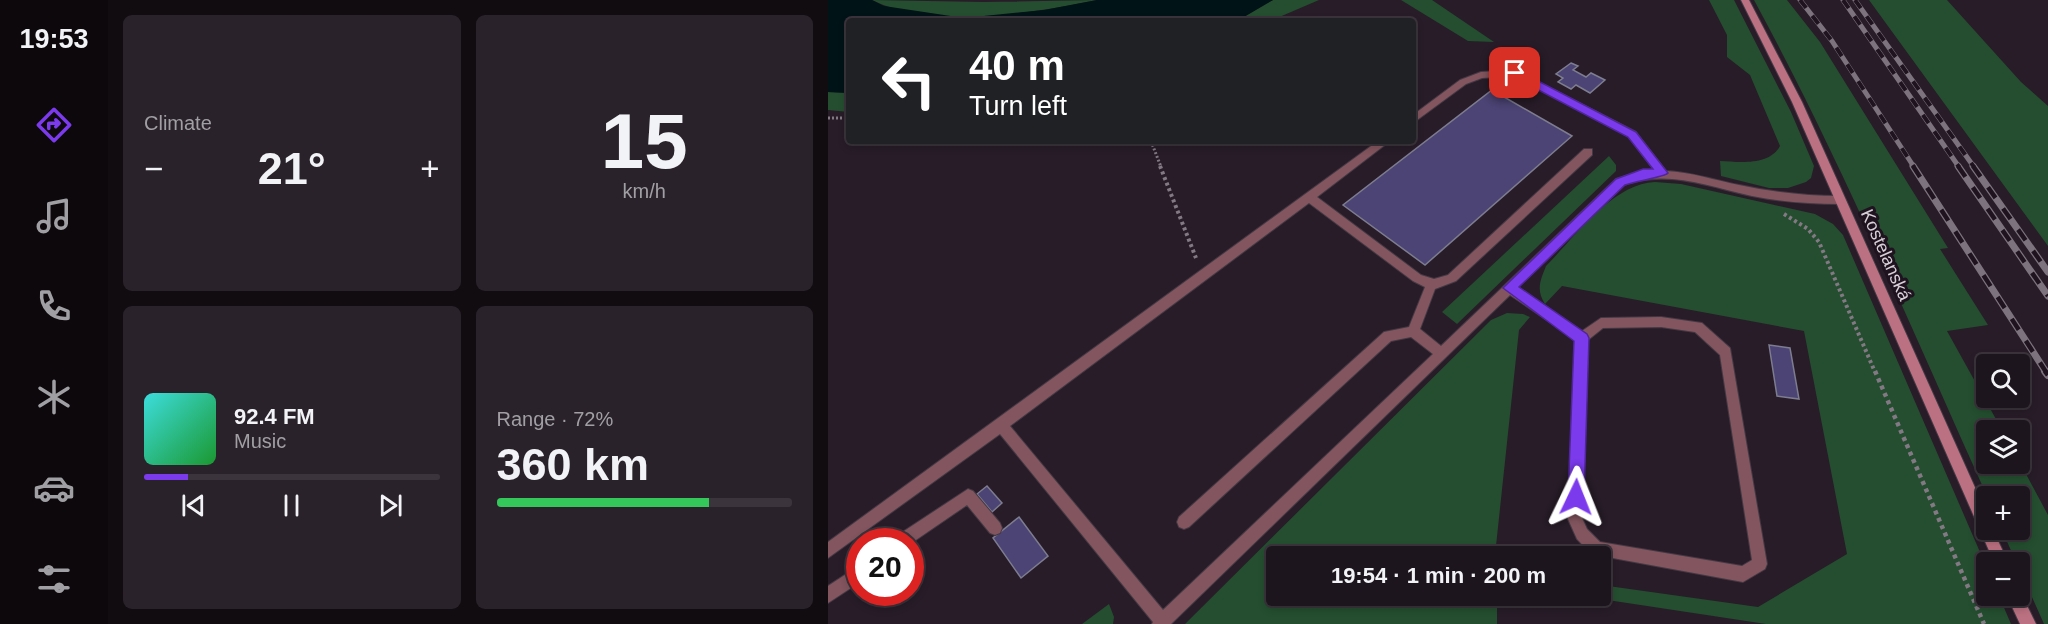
<!DOCTYPE html>
<html lang="en">
<head>
<meta charset="utf-8">
<style>
  body { margin:0; font-family:Arial,sans-serif; background:#2a222b; color:#f1f3f6; height:100vh; display:flex; flex-direction:column; font-size:22px; white-space:nowrap }
  * { box-sizing:border-box; margin:0 }
  p { font-size:20px; color:#a09fa4 }
  .icon { flex:none; width:33px; height:33px; fill:none; stroke:currentColor; stroke-width:2; stroke-linecap:round; stroke-linejoin:round }
  .map { position:relative; flex:1; overflow:hidden }
  .details { display:flex; flex-direction:column; gap:15px; padding:15px; background:#100c10; width:720px }
  .details>* { flex:none }
  .banner { position:absolute; left:18px; top:18px; width:570px; height:126px; border-radius:6px; box-shadow:0 3px 9px #0003,0 0 0 2px #3b343c; background:#202124; color:#fff; overflow:hidden }
  .controls { position:absolute; left:1148px; top:354px; display:grid; gap:12px }
  .controls a { display:grid; place-items:center; width:54px; height:54px; border-radius:6px; background:#1d151e; box-shadow:0 3px 9px #0003,0 0 0 2px #3b343c; font-size:30px }
  .speed { position:absolute; left:18px; top:528px; display:flex; gap:12px; font-size:30px; font-weight:700; text-align:center }
  .speed>* { display:grid; place-content:center; width:78px; height:78px; border-radius:50%; background:#1d151e; box-shadow:0 3px 9px #0003,0 0 0 2px #3b343c; line-height:1 }
  .speed .limit { border:9px solid #d22; background:#fff; color:#111 }
  .pin { position:absolute; display:grid; place-items:center; width:51px; height:51px; color:#fff; margin:-26px; border-radius:12px; box-shadow:0 3px 9px #0006 }
  .me { position:absolute; width:66px; margin:-33px; rotate:2deg; stroke-linejoin:round; filter:drop-shadow(0 0 4px #0008) }
  .turn { display:flex; align-items:center; gap:21px; height:126px; padding:0 24px; font-size:27px }
  .turn .icon { width:78px; height:78px; stroke-width:2.5 }
  .turn b { display:block; font-size:42px; line-height:51px }
  .big { font-size:45px; font-weight:600; line-height:1.1 }
  .details .card { flex:1; display:flex; flex-direction:column; justify-content:center; gap:9px; min-width:0; padding:0 21px; border-radius:9px; background:#2a222b }
  .details .dial { align-items:center; gap:0 }
  .dial b { font-size:78px; line-height:1 }
  .song { display:flex; align-items:center; gap:18px }
  .cover { width:72px; height:72px; border-radius:9px; background:linear-gradient(135deg,hsl(180 70% 55%),hsl(130 70% 35%)) }
  .played { height:6px; border-radius:3px; background:linear-gradient(90deg,#7c3aed 15%,#3b343c 15%) }
  .keys { display:flex; justify-content:space-around; direction:ltr }
  .heat { display:flex; justify-content:space-between; align-items:center; font-size:33px; direction:ltr }
  .charge { height:9px; border-radius:4px; background:linear-gradient(90deg,#34c759 72%,#3b343c 0) }
  .details .tiles { flex:1; display:grid; gap:15px; grid-template-columns:repeat(2,1fr) }
  .trip { position:absolute; left:438px; top:546px; width:345px; height:60px; border-radius:6px; background:#1d151e; box-shadow:0 3px 9px #0003,0 0 0 2px #3b343c; font-weight:600; line-height:60px; text-align:center }
  main { display:flex; flex:1; min-height:0 }
  .tab-bar { display:flex; flex-direction:column; width:108px; justify-content:space-around; align-items:center; background:#0c080c; color:#a09fa4 }
  .tab-bar .icon { width:42px; height:42px }
  .tab-bar .selected { color:#7c3aed }
  .tab-bar b { font-size:27px; color:#f1f3f6 }
  .map>svg:first-child { display:block }
  .green { fill:#244e2f }
  .water { fill:#001317 }
  .building { fill:#4b4474; stroke:#7e7c8f; stroke-width:1.5 }
  .lines { fill:none; stroke-linecap:round; stroke-linejoin:round }
  .service-casing { stroke:#433944; stroke-width:2 }
  .secondary-casing { stroke:#433944; stroke-width:2 }
  .path-far2 { stroke:#837984; stroke-width:3; stroke-dasharray:2 2; stroke-linecap:butt }
  .path-far1 { stroke:#837984; stroke-width:4; stroke-dasharray:3 3; stroke-linecap:butt }
  .path { stroke:#837984; stroke-width:4.5; stroke-dasharray:4 4; stroke-linecap:butt }
  .service { fill:#83555e; fill-rule:evenodd }
  .secondary { fill:#bb7181; fill-rule:evenodd }
  .rail-far2-casing { stroke:#7d737e; stroke-width:5 }
  .rail-far1-casing { stroke:#7d737e; stroke-width:7 }
  .rail-casing { stroke:#7d737e; stroke-width:8 }
  .rail-far2 { stroke:#1e131f; stroke-width:4; stroke-dasharray:10; stroke-linecap:butt }
  .rail-far1 { stroke:#1e131f; stroke-width:4.5; stroke-dasharray:13; stroke-linecap:butt }
  .rail { stroke:#1e131f; stroke-width:5; stroke-dasharray:16; stroke-linecap:butt }
  .route { fill:#7c3aed; stroke:#51269a; stroke-width:1.5 }
  .labels { text-anchor:middle; dominant-baseline:central; stroke-width:6; stroke-linejoin:round; paint-order:stroke }
  .street-label { font-size:18px; fill:#d8d0d9; stroke:#1e131f }
</style>
</head>
<body>
<main>
<nav class="tab-bar">
<b>19:53</b>
<svg class="icon selected" aria-label="directions" viewBox="0 0 24 24"><path d="M12 3l9 9-9 9-9-9zM9 14v-3h6M13 9l2 2-2 2"/></svg>
<svg class="icon" aria-label="music" viewBox="0 0 24 24"><path d="M9 18V5l10-2v13"/><circle cx="6" cy="18" r="3"/><circle cx="16" cy="16" r="3"/></svg>
<svg class="icon" aria-label="phone" viewBox="0 0 24 24"><path d="M5 4h4l2 5-3 2q2 4 5 5l2-3 5 2v4C11 20 4 13 5 4z"/></svg>
<svg class="icon" aria-label="climate" viewBox="0 0 24 24"><path d="M12 3v18M4 7l16 10M4 17L20 7"/></svg>
<svg class="icon" aria-label="car" viewBox="0 0 24 24"><path d="M5 17H2v-5l4-1 3-4h7l3 4 3 1v5h-3M9 17h6M6 11h13"/><circle cx="7" cy="17" r="2"/><circle cx="17" cy="17" r="2"/></svg>
<svg class="icon" aria-label="filters" viewBox="0 0 24 24"><path d="M4 7h16M4 17h16"/><circle cx="9" cy="7" r="2"/><circle cx="15" cy="17" r="2"/></svg>
</nav>
<section class="details">
<div class="tiles">
<div class="card"><p>Climate</p>
<div class="heat"><a>−</a><b class="big">21°</b><a>+</a></div>
</div>
<div class="card dial"><b>15</b><p>km/h</p></div>
<div class="card">
<div class="song"><i class="cover"></i><div><b>92.4 FM</b><p>Music</p></div></div>
<div class="played"></div>
<div class="keys"><svg class="icon" aria-label="previous" viewBox="0 0 24 24"><path d="M18 5L8 12l10 7zM5 5v14"/></svg><svg class="icon" aria-label="pause" viewBox="0 0 24 24"><path d="M8 5v14M16 5v14"/></svg><svg class="icon" aria-label="next" viewBox="0 0 24 24"><path d="M6 5l10 7-10 7zM19 5v14"/></svg></div>
</div>
<div class="card"><p>Range · 72%</p><b class="big">360 km</b><div class="charge"></div></div>
</div>
</section>
<div class="map">
<svg width="1220" height="624" viewBox="0 0 1220 624">
  <rect width="100%" height="100%" fill="#271c28"/>
  <g class="green">
    <path d="M44,0L155,2L269,0C206,13 103,30 44,0Z"/>
    <path d="M445,0H491L442,21H409Z"/>
    <path d="M573,0H604L666,42L640,41Z"/>
    <path d="M881,0H906L963,112L986,166L983,178L978,182L960,188H941L893,176L892,161C912,162 941,166 952,146L922,75L899,57V35Z"/>
    <path d="M926,0H959L992,42L1120,248L1112,249L1160,325L1119,331L1174,430H1158V464L1191,461L1220,515V624H1216L1191,568V562H1188L1174,530H1191V496H1159C1084,330 1013,160 926,0Z"/>
    <path d="M1041,0H1119L1193,82L1220,106V246Z"/>
    <path d="M0,92L21,93V112L0,110Z"/>
    <path d="M781,156L788,165V171L629,324L614,312Z"/>
    <path d="M827,182L853,184L987,214L1005,224L1015,235L1158,566V596H1171L1183,624H938L753,596H772L773,585L930,607L1019,554L976,331L734,286L717,304C708,290 712,281 718,266C746,238 785,183 827,182Z"/>
    <path d="M679,313L695,314L702,317L691,330L668,546L670,556H448V596H669V624H357L663,320Z"/>
    <path d="M281,604L286,617L285,624H254Z"/>
  </g>
  <path class="water" d="M0,0H44L56,6L136,18L216,10L269,0H445L409,21H21V93L0,92Z"/>
  <g class="building">
    <path d="M743,63L750,66L745,70L758,77L763,73L777,80L762,93L748,85L743,89L730,82L735,78L728,74Z"/>
    <path d="M664,90L744,136L597,265L515,205Z"/>
    <path d="M941,345L962,348L971,399L949,396Z"/>
    <path d="M159,486L174,503L164,512L149,494Z"/>
    <path d="M191,517L220,556L193,578L165,538Z"/>
  </g>
  <g class="lines">
    <g class="service-casing">
      <g id="service">
        <path d="M687,70L808,132L838,171C863,172 886,180 911,185C944,192 978,196 1012,196L1017,200L1012,204C982,204 953,202 924,196C881,187 839,169 796,185L690,287L754,331L773,318L833,317L874,323L902,348L939,564L937,569L915,582L763,554L749,539L740,519L748,340L682,295L343,624H324L325,622L172,434L0,558V542L550,141H562L489,197L593,275L606,279L620,275L756,149H764V155L628,281L607,289L592,329L613,346L788,179L808,173L826,170L800,136L686,76L654,78L638,84L585,123V115L632,80L653,72ZM481,203L585,281L597,287L581,327L556,332L351,517L349,522L351,527L356,529L361,527L563,341L583,337L605,354L335,610L182,426ZM833,327L867,332L892,355L924,560L914,566L772,542L759,529L754,518L760,340L775,328Z"/>
        <path d="M140,489L145,491L172,523L174,528L172,533L167,535L162,533L139,505L82,544V542H65L67,537Z"/>
        <path d="M32,565V582L0,603V586Z"/>
      </g>
    </g>
    <g class="secondary-casing">
      <g id="secondary">
        <path d="M913,0H921L974,102L1158,512V530H1165L1180,562H1166L964,102Z"/>
        <path d="M1191,590L1192,591L1208,624H1192L1179,596H1191Z"/>
      </g>
    </g>
    <g class="path-far2">
      <path d="M0,118H21"/>
      <path d="M323,141L333,167"/>
    </g>
    <g class="path-far1">
      <path d="M332,166L368,258"/>
      <path d="M956,214L980,229L991,242L1047,372"/>
    </g>
    <path class="path" d="M1047,371L1156,624"/>
    <use href="#service" class="service"/>
    <use href="#secondary" class="secondary"/>
    <g class="rail-far2-casing">
      <g id="rail-far2">
        <path d="M972,0L1004,41L1086,167"/>
        <path d="M1015,0L1131,167"/>
        <path d="M1027,0L1146,167"/>
      </g>
    </g>
    <g class="rail-far1-casing">
      <g id="rail-far1">
        <path d="M1085,166L1218,372"/>
        <path d="M1130,166L1220,296"/>
        <path d="M1145,166L1220,272"/>
      </g>
    </g>
    <g class="rail-casing">
      <path id="rail" d="M1217,371L1220,375"/>
    </g>
    <use href="#rail-far2" class="rail-far2"/>
    <use href="#rail-far1" class="rail-far1"/>
    <use href="#rail" class="rail"/>
  </g>
  <path class="route" d="M684,71H691L808,132L840,173C837,177 807,181 797,185L691,287L759,334L761,338L756,497L753,502L748,505L742,502L740,497L746,341L675,288L788,179L815,169H825L800,137L684,76Z"/>
  <g class="labels">
    <g class="street-label">
      <text transform="translate(1058 255) rotate(66)">Kostelanská</text>
    </g>
  </g>
</svg>
<div class="controls">
<a><svg class="icon" aria-label="search" viewBox="0 0 24 24"><circle cx="10" cy="10" r="6"/><path d="M15 15l6 6"/></svg></a>
<a><svg class="icon" aria-label="layers" viewBox="0 0 24 24"><path d="M12 4l9 5-9 5-9-5zM3 14l9 5 9-5"/></svg></a>
<a>+</a>
<a>−</a>
</div>
<div class="speed"><div class="limit">20</div></div>
<div class="pin" style="left:687px;top:73px;background:#d93025"><svg class="icon" aria-label="arrive" viewBox="0 0 24 24"><path d="M6 21V4h12l-3 4 3 4H6"/></svg></div>
<svg class="me" style="left:748px;top:497px" viewBox="-20 -20 40 40"><path d="M0-17L14 15 0 8-14 15z" fill="#7c3aed" stroke="#fff" stroke-width="4"/></svg>
<div class="trip">19:54 · 1 min · 200 m</div>
<div class="banner">
<div class="turn"><svg class="icon" aria-label="left" viewBox="0 0 24 24"><path d="M17 20v-9H6M10 6l-5 5 5 5"/></svg><div><b>40 m</b>Turn left</div></div>
</div>
</div>
</main>
</body>
</html>
